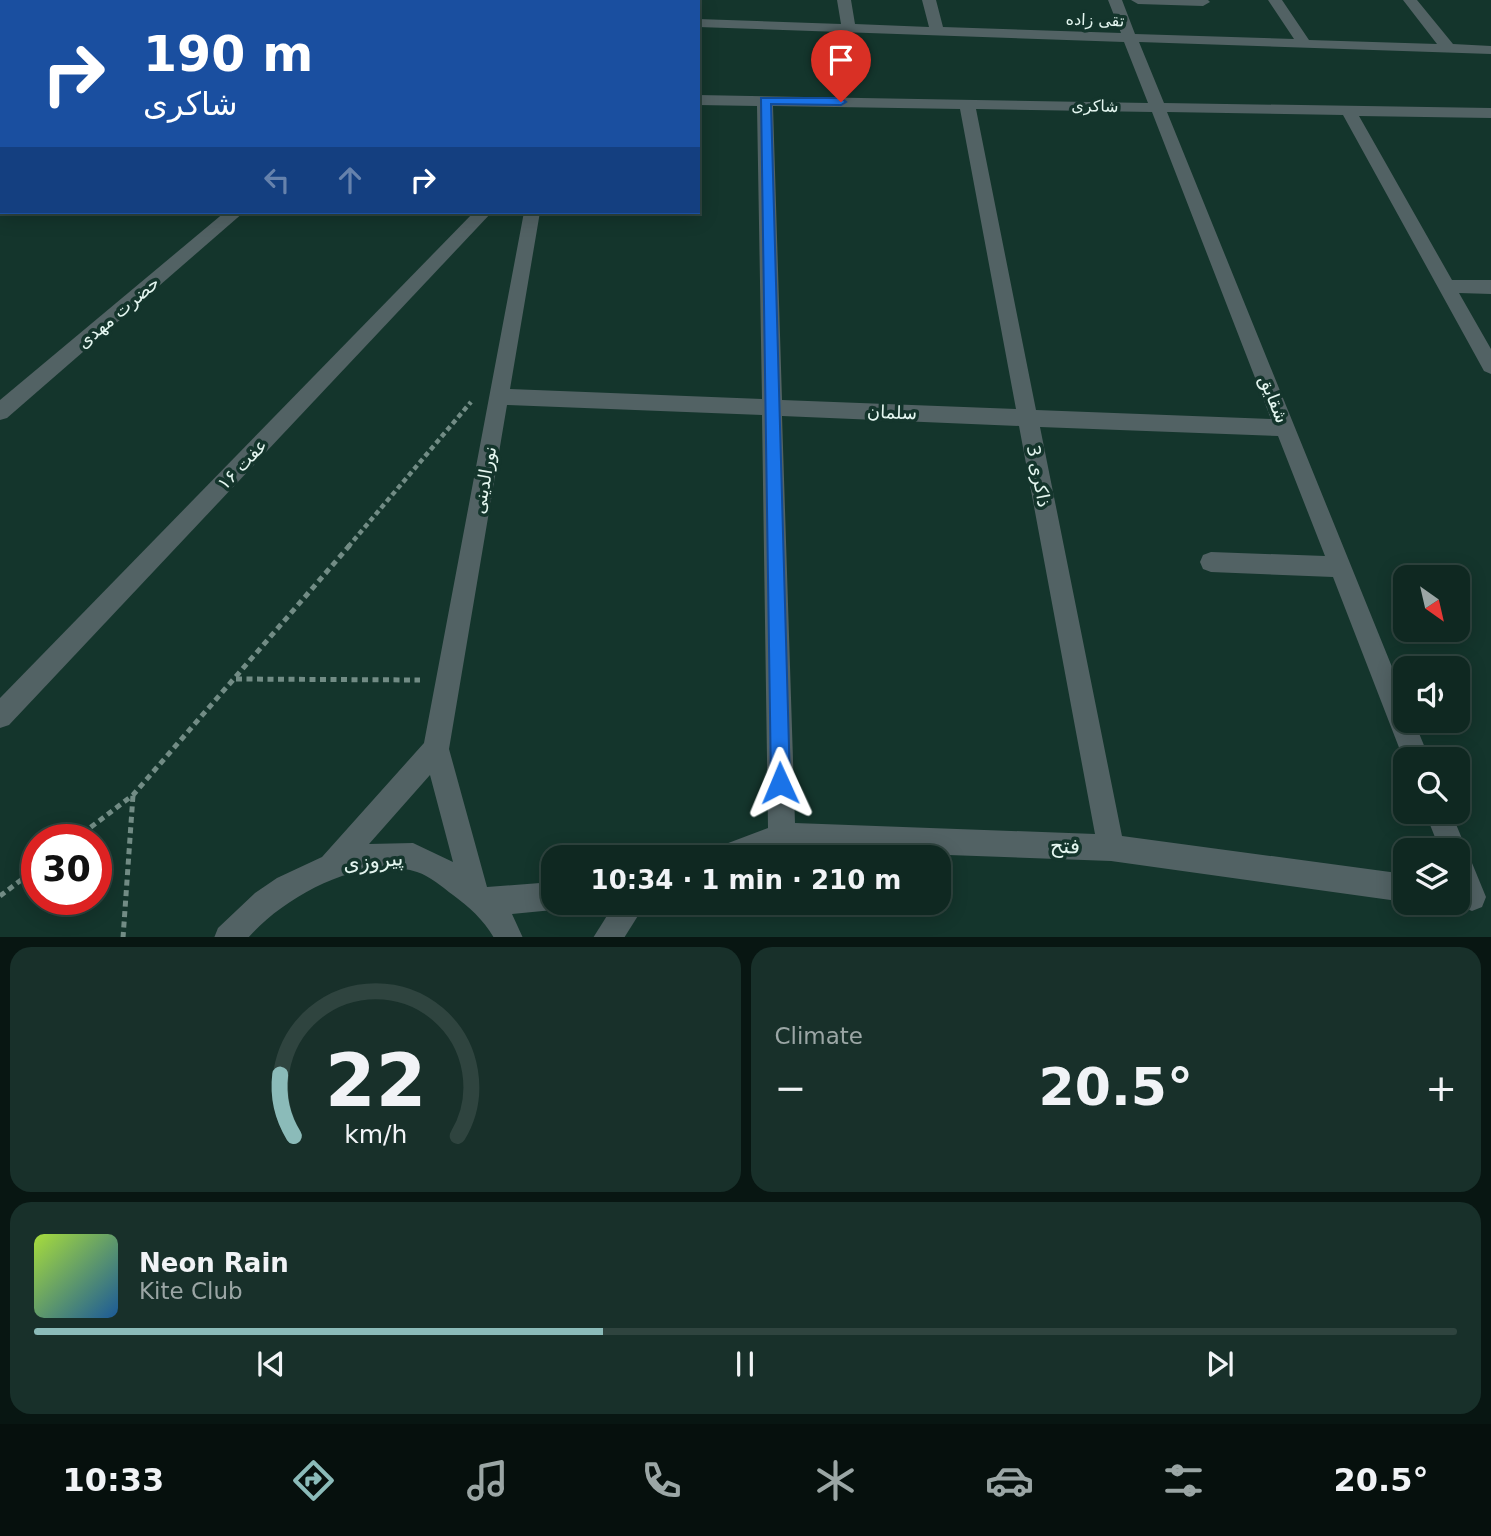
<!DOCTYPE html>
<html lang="en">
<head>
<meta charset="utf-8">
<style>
  body { margin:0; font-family:"DejaVu Sans",Cairo,sans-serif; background:#18302a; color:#f1f3f6; height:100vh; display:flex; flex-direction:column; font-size:26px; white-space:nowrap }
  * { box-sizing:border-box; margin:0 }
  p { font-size:23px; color:#9ba6a5 }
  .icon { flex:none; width:38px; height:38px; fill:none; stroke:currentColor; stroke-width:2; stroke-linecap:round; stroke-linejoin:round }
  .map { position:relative; height:937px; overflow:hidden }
  .sheet { display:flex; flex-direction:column; gap:10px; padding:10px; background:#081612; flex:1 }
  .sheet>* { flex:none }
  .guide { position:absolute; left:0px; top:0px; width:700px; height:214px; box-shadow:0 4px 18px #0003,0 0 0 2px #2f443f; background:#1a4fa0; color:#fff; overflow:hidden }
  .needle { width:46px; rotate:146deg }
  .controls { position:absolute; left:1393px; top:565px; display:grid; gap:14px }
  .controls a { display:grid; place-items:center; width:77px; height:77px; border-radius:14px; background:#0f2821; box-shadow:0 4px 18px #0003,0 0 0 2px #2f443f; font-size:35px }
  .speed { position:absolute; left:21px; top:824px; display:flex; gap:14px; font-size:35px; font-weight:700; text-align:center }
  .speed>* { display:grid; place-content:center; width:91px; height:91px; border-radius:50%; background:#0f2821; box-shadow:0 4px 18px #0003,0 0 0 2px #2f443f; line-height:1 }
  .speed .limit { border:10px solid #d22; background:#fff; color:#111 }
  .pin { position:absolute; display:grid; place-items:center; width:60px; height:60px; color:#fff; margin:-72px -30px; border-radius:50% 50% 50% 0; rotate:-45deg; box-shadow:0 0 7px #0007 }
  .pin .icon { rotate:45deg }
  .me { position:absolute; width:77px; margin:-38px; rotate:359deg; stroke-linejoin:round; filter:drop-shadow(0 0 5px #0008) }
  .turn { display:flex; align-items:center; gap:24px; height:147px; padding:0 28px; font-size:32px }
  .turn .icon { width:91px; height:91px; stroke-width:2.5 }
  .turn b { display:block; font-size:49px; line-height:60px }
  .lanes { display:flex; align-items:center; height:66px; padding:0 28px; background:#0003; justify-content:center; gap:35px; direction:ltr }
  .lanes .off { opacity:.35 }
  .big { font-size:52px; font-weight:600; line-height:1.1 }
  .sheet .card { flex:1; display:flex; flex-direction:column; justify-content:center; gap:10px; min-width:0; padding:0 24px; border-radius:21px; background:#18302a }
  .sheet .dial { align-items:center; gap:0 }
  .dial svg { height:182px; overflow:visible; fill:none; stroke:#2f443f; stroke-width:7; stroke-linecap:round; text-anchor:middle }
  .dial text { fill:#f1f3f6; stroke:none }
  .song { display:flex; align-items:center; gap:21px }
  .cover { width:84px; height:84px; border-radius:10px; background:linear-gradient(135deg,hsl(80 70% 55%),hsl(210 70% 35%)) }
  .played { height:7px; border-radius:4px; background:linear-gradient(90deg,#8bbbb9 40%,#2f443f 40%) }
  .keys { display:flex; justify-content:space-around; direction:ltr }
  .heat { display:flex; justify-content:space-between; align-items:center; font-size:38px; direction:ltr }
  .sheet .tiles { flex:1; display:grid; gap:10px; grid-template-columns:1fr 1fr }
  .card:last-child { grid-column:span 2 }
  .trip { position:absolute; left:541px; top:845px; width:410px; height:70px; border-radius:21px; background:#0f2821; box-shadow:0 4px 18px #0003,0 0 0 2px #2f443f; font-weight:600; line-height:70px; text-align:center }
  .menu { display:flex; height:112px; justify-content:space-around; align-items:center; background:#06100d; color:#9ba6a5 }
  .menu .icon { width:49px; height:49px }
  .menu .on { color:#8bbbb9 }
  .menu b { font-size:32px; color:#f1f3f6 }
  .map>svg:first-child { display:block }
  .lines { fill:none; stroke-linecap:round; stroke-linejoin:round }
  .path-far1 { stroke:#728c85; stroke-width:4.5; stroke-dasharray:5 3.5; stroke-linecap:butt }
  .path { stroke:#728c85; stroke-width:5; stroke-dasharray:6 4.5; stroke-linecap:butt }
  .minor { fill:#526264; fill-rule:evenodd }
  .route { fill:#1a73e8; stroke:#114b97; stroke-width:2 }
  .labels { text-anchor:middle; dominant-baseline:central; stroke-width:7; stroke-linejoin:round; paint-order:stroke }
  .far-street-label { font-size:16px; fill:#e4f6f0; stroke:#14352c }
  .street-label { font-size:18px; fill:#e4f6f0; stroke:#14352c }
  .near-street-label { font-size:21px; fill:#e4f6f0; stroke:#14352c }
</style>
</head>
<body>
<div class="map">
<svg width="1491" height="938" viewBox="0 0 1491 938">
  <rect width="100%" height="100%" fill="#14352c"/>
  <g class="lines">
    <path class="path-far1" d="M348,547L471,402"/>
    <g class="path">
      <path d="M236,679L420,680"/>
      <path d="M74,840L133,795L350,545"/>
      <path d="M0,896L37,868"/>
      <path d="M123,938L133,795"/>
    </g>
    <g class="minor">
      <path d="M0,0H54L56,2H2V4Z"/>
      <path d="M176,0H190L174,2Z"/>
      <path d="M375,0H389L373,2Z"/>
      <path d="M543,0H557L558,2H544Z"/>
      <path d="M577,0H591L575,2Z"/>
      <path d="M837,0H851L855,24L929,27L922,0H936L943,27L1121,33L1108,0H1122L1135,34L1294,39L1268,0H1282L1309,40L1437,44L1403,0H1417L1453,44L1491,46V54L1139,42L1164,103L1491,108V118L1359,116L1452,280H1491V294L1459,293L1491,349V374L1484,371L1343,115L1167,112L1405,699V721H1414L1430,760H1405V763L1333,577L1211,572L1203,569L1200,562L1203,555L1211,552L1325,556L1278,436L1040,427L1122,836L1405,874V902L1111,861L782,849L761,858H712L715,848L768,828L762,415L507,405L449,749L487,887L553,882V903H564L563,906L553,910L512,914L523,938H494C484,920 469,907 453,895C442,887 430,876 417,872C360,854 284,897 248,938H214L218,928L255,893L277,878L322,857L424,743L524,212H540L510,389L762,399L757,106L698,105V95L1148,103L1124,42L698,27V19L841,24ZM773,106L960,109L1016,409L782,400ZM976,109L1152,112L1271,419L1036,410ZM782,416L1019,426L1095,834L795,823ZM430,775L453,862L413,843L369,844Z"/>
      <path d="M1131,0H1208L1210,2L1203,6L1138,4Z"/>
      <path d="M0,42H2L0,51Z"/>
      <path d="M2,192V204L0,205V193Z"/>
      <path d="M225,212H244L7,418L0,420V400Z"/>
      <path d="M474,212H492L9,725L0,728V698Z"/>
      <path d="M1425,812H1451L1486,897L1482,907L1472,911L1462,907L1458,896V850H1440Z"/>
      <path d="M615,903H646L624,938H593Z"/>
    </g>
  </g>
  <path class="route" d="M761,98H841L846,102L841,105L771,104L790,783L787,790L780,792L774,790L771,783Z"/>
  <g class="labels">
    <g class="far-street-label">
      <text transform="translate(1095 20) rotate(2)">تقی زاده</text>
      <text transform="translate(1095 106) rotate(1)">شاکری</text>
    </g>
    <g class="street-label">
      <text transform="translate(118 312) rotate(-40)">حضرت مهدی</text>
      <text transform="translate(1274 399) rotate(68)">شقایق</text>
      <text transform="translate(892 412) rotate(2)">سلمان</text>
      <text transform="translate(242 464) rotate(-46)">عفت ۱۶</text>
      <text transform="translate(1039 476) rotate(79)">ذاکری 3</text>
      <text transform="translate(484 480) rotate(-80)">نورالدینی</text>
    </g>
    <g class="near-street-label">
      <text transform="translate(1065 846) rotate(2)">فتح</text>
      <text transform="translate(373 861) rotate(-6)">پیروزی</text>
    </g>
  </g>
</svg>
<div class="controls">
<a><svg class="needle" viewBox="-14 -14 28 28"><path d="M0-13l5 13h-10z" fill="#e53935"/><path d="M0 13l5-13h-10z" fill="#9ba6a5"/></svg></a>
<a><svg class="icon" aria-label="sound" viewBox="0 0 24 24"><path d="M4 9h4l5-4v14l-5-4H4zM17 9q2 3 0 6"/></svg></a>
<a><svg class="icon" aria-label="search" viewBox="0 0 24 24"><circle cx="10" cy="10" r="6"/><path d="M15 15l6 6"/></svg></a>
<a><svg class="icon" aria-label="layers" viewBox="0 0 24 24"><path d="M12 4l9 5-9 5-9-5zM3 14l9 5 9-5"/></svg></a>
</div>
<div class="speed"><div class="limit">30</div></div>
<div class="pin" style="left:841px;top:102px;background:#d93025"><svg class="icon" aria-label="arrive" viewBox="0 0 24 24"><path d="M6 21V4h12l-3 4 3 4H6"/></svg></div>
<svg class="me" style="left:780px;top:783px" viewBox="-20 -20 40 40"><path d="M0-17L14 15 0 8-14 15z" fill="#1a73e8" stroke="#fff" stroke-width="4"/></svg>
<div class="trip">10:34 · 1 min · 210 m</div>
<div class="guide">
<div class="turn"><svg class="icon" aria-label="right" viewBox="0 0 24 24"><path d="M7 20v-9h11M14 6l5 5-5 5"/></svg><div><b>190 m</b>شاکری</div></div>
<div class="lanes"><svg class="icon off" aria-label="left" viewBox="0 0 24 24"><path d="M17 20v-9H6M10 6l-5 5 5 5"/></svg><svg class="icon off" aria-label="ahead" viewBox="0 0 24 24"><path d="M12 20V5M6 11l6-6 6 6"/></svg><svg class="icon" aria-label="right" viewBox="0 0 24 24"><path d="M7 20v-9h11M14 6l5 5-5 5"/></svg></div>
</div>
</div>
<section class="sheet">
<div class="tiles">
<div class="card dial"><svg viewBox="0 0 100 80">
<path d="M14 69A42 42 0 1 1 86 69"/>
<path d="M14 69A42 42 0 0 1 8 42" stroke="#8bbbb9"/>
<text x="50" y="56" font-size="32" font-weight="700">22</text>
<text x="50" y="72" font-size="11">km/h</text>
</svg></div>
<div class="card"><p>Climate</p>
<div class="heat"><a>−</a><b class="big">20.5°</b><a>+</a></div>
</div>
<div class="card">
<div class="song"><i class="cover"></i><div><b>Neon Rain</b><p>Kite Club</p></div></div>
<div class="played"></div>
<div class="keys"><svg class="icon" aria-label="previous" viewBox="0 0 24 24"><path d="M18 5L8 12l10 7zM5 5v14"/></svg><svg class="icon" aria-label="pause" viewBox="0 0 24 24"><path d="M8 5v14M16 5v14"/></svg><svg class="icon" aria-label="next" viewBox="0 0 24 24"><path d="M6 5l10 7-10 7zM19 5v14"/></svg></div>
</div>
</div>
</section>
<nav class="menu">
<b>10:33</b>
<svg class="icon on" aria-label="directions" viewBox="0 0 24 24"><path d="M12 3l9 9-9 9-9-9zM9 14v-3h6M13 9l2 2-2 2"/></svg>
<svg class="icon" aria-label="music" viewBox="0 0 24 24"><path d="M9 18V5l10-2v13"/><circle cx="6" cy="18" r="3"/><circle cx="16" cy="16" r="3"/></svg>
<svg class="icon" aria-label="phone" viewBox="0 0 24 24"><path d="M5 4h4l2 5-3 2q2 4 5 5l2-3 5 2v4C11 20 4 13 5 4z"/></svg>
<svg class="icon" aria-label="climate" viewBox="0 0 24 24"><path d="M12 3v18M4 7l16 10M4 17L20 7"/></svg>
<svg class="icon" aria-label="car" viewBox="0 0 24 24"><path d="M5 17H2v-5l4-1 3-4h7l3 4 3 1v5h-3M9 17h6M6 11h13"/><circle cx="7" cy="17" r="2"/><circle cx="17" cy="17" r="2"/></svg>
<svg class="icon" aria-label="filters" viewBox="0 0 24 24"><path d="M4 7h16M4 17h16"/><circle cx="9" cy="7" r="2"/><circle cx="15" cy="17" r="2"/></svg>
<b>20.5°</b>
</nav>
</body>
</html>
